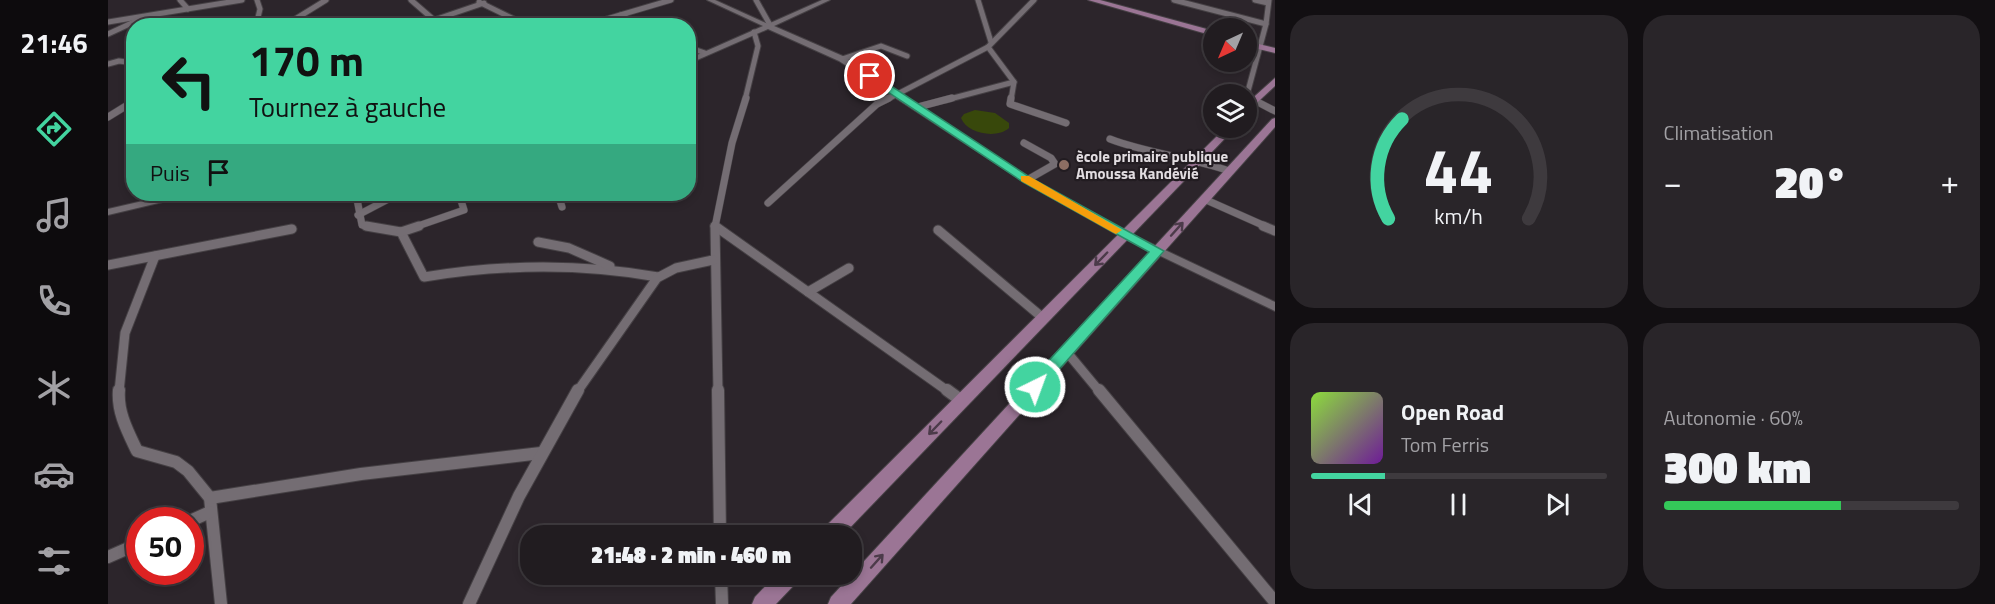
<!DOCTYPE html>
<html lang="fr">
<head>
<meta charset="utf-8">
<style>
  body { margin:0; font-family:"Titillium Web",sans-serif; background:#292529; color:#f1f3f6; height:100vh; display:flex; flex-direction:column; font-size:22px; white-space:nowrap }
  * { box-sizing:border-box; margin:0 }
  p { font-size:20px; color:#a2a1a5 }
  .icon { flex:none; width:33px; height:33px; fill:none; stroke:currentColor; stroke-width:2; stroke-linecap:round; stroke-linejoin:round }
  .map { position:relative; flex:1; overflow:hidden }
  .side { display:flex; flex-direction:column; gap:15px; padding:15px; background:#120f12; width:720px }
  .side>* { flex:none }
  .hud { position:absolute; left:18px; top:18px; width:570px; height:183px; border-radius:24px; box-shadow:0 3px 9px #0003,0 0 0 2px #3e3a3e; background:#43d4a0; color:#111; overflow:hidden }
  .needle { width:39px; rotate:224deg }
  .controls { position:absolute; left:1095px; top:18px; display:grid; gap:12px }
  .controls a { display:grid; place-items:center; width:54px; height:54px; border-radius:50%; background:#211c20; box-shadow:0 3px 9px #0003,0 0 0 2px #3e3a3e; font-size:30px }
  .speed { position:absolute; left:18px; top:507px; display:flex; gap:12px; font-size:30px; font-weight:700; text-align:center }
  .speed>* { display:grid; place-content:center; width:78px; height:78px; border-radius:50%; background:#211c20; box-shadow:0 3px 9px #0003,0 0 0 2px #3e3a3e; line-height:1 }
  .speed .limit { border:9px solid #d22; background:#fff; color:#111 }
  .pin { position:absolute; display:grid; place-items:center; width:51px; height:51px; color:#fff; margin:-26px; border:3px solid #fff; border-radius:50%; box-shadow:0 2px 6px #0007 }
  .me { position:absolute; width:66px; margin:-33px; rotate:42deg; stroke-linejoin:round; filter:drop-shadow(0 0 4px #0008) }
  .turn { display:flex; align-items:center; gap:21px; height:126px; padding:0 24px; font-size:27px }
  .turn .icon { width:78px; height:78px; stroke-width:2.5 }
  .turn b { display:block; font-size:42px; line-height:51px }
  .then { display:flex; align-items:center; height:57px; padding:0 24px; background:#0003; gap:12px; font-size:22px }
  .big { font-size:45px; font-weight:800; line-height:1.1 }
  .side .card { flex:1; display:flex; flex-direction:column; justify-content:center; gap:9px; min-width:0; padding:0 21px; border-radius:24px; background:#292529 }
  .side .dial { align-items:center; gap:0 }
  .dial svg { height:156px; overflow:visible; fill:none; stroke:#3e3a3e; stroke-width:7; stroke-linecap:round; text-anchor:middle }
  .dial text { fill:#f1f3f6; stroke:none }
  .song { display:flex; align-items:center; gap:18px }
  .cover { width:72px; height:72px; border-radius:9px; background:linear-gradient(135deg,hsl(90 70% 55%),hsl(280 70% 35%)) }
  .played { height:6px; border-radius:3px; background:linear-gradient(90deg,#43d4a0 25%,#3e3a3e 25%) }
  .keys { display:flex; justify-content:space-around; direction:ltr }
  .heat { display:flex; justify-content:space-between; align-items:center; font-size:33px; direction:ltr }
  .charge { height:9px; border-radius:4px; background:linear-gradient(90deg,#34c759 60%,#3e3a3e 0) }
  .side .tiles { flex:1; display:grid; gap:15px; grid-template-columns:repeat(2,1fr) }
  .trip { position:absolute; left:412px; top:525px; width:342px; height:60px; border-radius:24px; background:#211c20; box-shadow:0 3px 9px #0003,0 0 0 2px #3e3a3e; font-weight:800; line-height:60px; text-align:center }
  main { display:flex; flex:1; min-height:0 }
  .dock { display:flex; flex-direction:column; width:108px; justify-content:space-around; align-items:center; background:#0d0b0d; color:#a2a1a5 }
  .dock .icon { width:42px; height:42px }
  .dock .active { color:#43d4a0 }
  .dock b { font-size:27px; color:#f1f3f6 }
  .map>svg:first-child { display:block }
  .green { fill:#38480b }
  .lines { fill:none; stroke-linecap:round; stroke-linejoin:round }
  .minor-far3-casing { stroke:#454044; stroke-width:7 }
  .minor-far2-casing { stroke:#454044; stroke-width:8 }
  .minor-far1-casing { stroke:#454044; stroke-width:11 }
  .minor-casing { stroke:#454044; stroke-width:14 }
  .tertiary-casing { stroke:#454044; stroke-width:2 }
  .secondary-casing { stroke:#454044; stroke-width:2 }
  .minor-far3 { stroke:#746d73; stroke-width:5 }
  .minor-far2 { stroke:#746d73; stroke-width:7 }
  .minor-far1 { stroke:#746d73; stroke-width:9 }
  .minor { stroke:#746d73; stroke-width:12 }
  .tertiary { fill:#746d73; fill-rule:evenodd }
  .secondary { fill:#9b7595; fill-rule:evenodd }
  .oneway { stroke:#4c3b4a }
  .route { fill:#43d4a0; stroke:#2c8a68; stroke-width:1.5 }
  .slow { fill:#f59e0b }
  .education-dot { fill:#8d6e63; stroke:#221c21; stroke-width:2 }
  .labels { text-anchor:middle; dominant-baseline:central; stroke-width:4.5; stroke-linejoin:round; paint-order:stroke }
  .far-poi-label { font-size:15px; font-weight:bold; fill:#e2dde1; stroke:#221c21; text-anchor:start }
</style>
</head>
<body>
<main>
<nav class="dock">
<b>21:46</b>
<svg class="icon active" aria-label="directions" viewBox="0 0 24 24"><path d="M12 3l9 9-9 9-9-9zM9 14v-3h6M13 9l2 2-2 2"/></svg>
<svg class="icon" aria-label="music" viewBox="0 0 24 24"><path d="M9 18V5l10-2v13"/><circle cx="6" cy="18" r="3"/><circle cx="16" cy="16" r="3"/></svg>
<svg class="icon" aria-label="phone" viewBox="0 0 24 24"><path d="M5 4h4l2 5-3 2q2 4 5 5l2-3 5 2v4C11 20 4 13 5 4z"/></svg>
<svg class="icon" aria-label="climate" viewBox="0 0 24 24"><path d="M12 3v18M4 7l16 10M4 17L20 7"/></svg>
<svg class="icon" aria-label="car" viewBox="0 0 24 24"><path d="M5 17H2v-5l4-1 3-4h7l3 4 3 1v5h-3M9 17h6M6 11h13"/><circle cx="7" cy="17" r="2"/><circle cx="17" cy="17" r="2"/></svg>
<svg class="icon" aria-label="filters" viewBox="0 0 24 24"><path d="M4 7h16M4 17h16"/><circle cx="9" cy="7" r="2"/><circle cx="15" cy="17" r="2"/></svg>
</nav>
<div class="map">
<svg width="1167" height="604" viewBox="0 0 1167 604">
  <rect width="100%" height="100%" fill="#2c252b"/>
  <path class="green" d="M867,110L887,113L901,123V128C889,139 859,134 853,118L856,114Z"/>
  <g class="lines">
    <g class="minor-far3-casing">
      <g id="minor-far3">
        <path d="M72,0L80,9"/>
        <path d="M303,0L333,26"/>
        <path d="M648,0L662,25"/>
        <path d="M870,0L883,42"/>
        <path d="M1066,0L1158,24"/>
        <path d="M1147,0L1160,3"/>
        <path d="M371,2L420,26"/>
        <path d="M513,15L534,26"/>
        <path d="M0,22L134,0"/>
        <path d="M148,26L152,9L149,0"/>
        <path d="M176,26L218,0"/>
        <path d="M285,26L326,20L376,3"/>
        <path d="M475,26L563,0"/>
        <path d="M0,34L28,21"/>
        <path d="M580,47L597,53"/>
        <path d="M880,47L906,82L903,100"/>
        <path d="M734,59L773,46L799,56"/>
        <path d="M0,64L11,61L26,63"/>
        <path d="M637,100L650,46L646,32"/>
        <path d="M778,100L880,47L926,0"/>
        <path d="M838,100L906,82"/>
        <path d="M1143,100L1140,91L1158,24L1161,0"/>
      </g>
    </g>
    <g class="minor-far2-casing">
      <g id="minor-far2">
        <path d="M903,98L902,104L958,123"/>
        <path d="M1142,98L1167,111"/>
        <path d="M810,107L844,98"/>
        <path d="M0,117L26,101"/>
        <path d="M1002,139C1041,154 1082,157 1121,171"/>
        <path d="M916,143L943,158L947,164L919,180"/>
        <path d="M248,194L254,225L266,227"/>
        <path d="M450,194L454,207"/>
        <path d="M1096,199L1159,227"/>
        <path d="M660,203L769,104L781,98"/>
        <path d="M250,215L290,194"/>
        <path d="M307,227L356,210L351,194"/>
        <path d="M607,227L624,143L638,98"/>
      </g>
    </g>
    <g class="minor-far1-casing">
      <g id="minor-far1">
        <path d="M258,226L293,232L316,277C395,264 471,263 550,277"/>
        <path d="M607,226L841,392"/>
        <path d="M607,226L610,392"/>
        <path d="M1155,226L1167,231"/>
        <path d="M830,230L935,318"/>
        <path d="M293,232L311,226"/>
        <path d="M430,242L461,248L502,266"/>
        <path d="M0,265L184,229"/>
        <path d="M700,292L741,268"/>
        <path d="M958,351L992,392"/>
        <path d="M11,392L17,333L47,256"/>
        <path d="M469,392L549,278L568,268L605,260"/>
      </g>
    </g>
    <g class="minor-casing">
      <g id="minor">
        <path d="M11,390C9,412 20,432 29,451L68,462L80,471L102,498L113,604"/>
        <path d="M610,390L612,536"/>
        <path d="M839,390L854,401"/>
        <path d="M991,390L1167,602"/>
        <path d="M102,498L253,474L433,453"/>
        <path d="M82,521L102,512"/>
        <path d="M0,557L32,543"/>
        <path d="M613,574L614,604"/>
        <path d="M361,604L411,496L470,390"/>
      </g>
    </g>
    <g class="tertiary-casing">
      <g id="tertiary">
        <path d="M599,0H607L660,24L714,0H722L666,26L737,57L922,178L1021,233L1167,302V311L1013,237L916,182L731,61L660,29L580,64V59L655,26Z"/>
        <path d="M65,194H81L80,196L0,215V209Z"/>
      </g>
    </g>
    <g class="secondary-casing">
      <g id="secondary">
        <path d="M980,0H992L1106,31V36Z"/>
        <path d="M1138,41L1167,48V53L1138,46Z"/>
        <path d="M1167,78V86L1138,113V104Z"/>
        <path d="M1167,118V127L743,604H720L723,597L1164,119Z"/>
        <path d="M1117,128H1127L734,536H712L714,530Z"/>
        <path d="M669,574H692L690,581L668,604H644L647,597Z"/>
      </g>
    </g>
    <use href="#minor-far3" class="minor-far3"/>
    <use href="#minor-far2" class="minor-far2"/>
    <use href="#minor-far1" class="minor-far1"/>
    <use href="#minor" class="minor"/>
    <use href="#tertiary" class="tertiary"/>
    <use href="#secondary" class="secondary"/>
  </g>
  <defs><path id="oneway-shaft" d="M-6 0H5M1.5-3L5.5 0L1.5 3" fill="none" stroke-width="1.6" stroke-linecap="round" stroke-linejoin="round" transform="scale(1.5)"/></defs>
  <g class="oneway">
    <use href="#oneway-shaft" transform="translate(1069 229) rotate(-48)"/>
    <use href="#oneway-shaft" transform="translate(993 259) rotate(134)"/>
    <use href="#oneway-shaft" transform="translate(827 428) rotate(134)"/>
    <use href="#oneway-shaft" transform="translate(769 561) rotate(-48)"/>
  </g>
  <path class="route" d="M759,74H765L923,178L1056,251L932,391H921L919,387L921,382L1041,252L915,182L759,78Z"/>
  <path class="slow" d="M913,176H921L1014,230L1008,234L1004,232L913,181Z"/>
  <circle class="education-dot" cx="956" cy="165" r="6"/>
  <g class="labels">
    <g class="far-poi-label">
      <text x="968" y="156">ècole primaire publique<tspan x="968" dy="17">Amoussa Kandévié</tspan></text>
    </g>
  </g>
</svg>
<div class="controls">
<a><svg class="needle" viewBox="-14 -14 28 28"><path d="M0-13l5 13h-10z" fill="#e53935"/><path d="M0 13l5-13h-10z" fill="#a2a1a5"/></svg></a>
<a><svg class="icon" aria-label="layers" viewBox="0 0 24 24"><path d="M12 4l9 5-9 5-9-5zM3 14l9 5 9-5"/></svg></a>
</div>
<div class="speed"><div class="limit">50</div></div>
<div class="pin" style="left:762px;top:76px;background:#d93025"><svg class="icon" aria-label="arrive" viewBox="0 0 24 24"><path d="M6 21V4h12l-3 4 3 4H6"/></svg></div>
<svg class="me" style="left:927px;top:387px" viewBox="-20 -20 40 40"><circle r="17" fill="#43d4a0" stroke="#fff" stroke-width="3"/><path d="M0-11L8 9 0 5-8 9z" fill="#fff"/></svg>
<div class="trip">21:48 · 2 min · 460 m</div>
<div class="hud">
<div class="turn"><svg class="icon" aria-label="left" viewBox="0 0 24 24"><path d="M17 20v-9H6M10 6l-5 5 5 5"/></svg><div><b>170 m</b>Tournez à gauche</div></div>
<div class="then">Puis<svg class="icon" aria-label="arrive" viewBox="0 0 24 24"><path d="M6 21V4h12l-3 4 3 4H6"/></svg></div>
</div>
</div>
<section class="side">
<div class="tiles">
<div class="card dial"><svg viewBox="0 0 100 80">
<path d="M14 69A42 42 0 1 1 86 69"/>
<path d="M14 69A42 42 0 0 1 21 18" stroke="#43d4a0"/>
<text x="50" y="56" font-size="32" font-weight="700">44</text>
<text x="50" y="72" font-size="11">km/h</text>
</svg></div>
<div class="card"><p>Climatisation</p>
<div class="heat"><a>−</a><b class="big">20°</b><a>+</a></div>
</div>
<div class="card">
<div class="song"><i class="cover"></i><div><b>Open Road</b><p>Tom Ferris</p></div></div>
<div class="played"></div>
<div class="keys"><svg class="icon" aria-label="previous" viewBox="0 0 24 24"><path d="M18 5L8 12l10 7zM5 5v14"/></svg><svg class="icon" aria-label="pause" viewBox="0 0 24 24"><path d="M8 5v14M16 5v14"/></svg><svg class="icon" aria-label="next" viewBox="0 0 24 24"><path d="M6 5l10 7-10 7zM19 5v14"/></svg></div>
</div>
<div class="card"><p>Autonomie · 60%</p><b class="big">300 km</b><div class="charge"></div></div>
</div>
</section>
</main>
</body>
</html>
